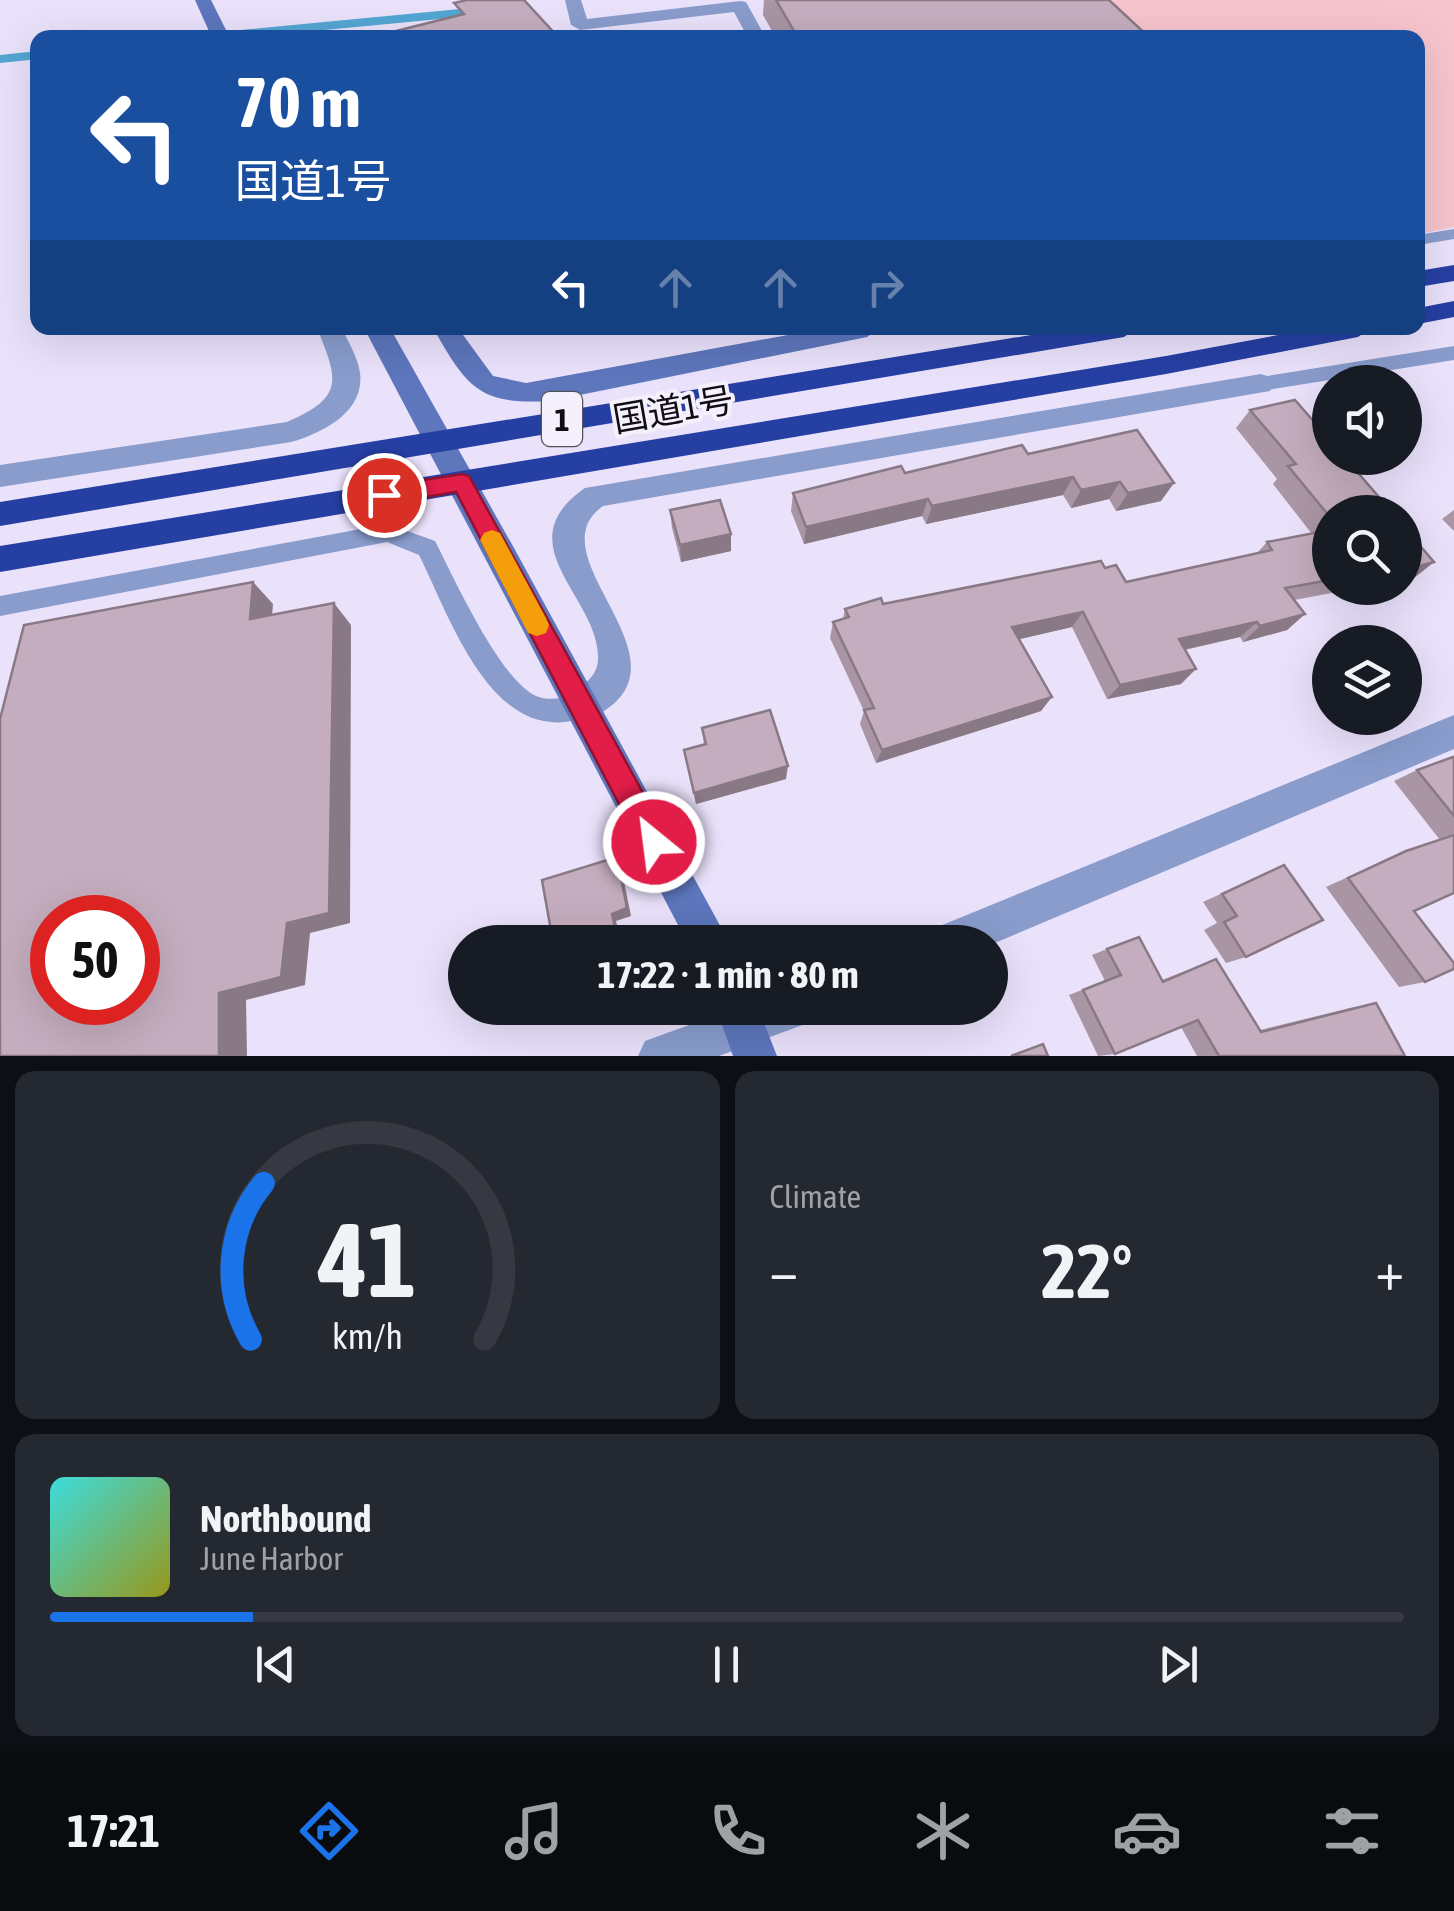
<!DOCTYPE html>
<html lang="en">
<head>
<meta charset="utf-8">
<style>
  body { margin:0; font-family:"Asap Condensed","Noto Sans JP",sans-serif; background:#242831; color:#f1f3f6; height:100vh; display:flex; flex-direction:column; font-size:38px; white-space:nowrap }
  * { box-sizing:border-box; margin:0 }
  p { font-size:32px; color:#9ea1a6 }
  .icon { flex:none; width:55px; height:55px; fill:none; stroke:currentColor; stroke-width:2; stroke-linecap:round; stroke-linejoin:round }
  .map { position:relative; height:1056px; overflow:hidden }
  .drawer { display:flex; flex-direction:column; gap:15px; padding:15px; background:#0d0f14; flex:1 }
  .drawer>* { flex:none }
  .top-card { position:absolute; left:30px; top:30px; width:1395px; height:305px; border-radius:20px; box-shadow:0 10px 40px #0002; background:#1a4fa0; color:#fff; overflow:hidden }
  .controls { position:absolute; left:1312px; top:365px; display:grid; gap:20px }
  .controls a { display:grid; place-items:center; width:110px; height:110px; border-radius:50%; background:#171b24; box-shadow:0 10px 40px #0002; font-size:50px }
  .speed { position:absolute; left:30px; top:895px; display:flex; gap:20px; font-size:50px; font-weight:700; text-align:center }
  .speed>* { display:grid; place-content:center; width:130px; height:130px; border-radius:50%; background:#171b24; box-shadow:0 10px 40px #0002; line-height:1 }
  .speed .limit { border:15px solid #d22; background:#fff; color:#111 }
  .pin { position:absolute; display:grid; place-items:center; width:85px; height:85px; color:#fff; margin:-42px; border:5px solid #fff; border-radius:50%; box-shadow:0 2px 10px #0007 }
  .me { position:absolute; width:110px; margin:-55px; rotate:331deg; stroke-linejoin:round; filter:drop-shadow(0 0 8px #0008) }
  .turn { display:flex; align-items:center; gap:35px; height:210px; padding:0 40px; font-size:45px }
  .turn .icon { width:130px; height:130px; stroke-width:2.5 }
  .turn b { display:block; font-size:70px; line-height:85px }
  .lanes { display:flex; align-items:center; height:95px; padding:0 40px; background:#0003; justify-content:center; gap:50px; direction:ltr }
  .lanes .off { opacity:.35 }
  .big { font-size:75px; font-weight:700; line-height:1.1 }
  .drawer .tile { flex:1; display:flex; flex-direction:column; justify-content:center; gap:15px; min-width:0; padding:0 35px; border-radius:20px; background:#242831 }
  .drawer .dial { align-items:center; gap:0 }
  .dial svg { height:260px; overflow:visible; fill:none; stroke:#363941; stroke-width:7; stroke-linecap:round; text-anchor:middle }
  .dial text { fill:#f1f3f6; stroke:none }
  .song { display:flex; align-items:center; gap:30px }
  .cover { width:120px; height:120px; border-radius:15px; background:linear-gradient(135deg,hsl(180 70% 55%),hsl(60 70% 35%)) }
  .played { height:10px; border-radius:5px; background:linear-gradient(90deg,#1a73e8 15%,#363941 15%) }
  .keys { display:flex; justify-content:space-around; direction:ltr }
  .heat { display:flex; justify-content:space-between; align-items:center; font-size:55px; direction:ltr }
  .drawer .tiles { flex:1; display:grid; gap:15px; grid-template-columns:1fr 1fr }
  .tile:last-child { grid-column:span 2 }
  .trip { position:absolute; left:448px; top:925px; width:560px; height:100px; border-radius:50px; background:#171b24; box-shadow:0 10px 40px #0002; font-weight:700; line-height:100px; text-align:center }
  .dock { display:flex; height:160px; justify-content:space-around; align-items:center; background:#090b0e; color:#9ea1a6 }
  .dock .icon { width:70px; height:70px }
  .dock .on { color:#1a73e8 }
  .dock b { font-size:45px; color:#f1f3f6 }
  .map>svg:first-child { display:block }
  .green { fill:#f6c4cc }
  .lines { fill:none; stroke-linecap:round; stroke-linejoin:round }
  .stream { stroke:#53a6d3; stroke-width:8 }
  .lane { fill:#899ccc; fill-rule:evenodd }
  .street { fill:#899ccc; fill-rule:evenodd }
  .secondary { fill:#5d76bc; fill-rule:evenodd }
  .highway { fill:#263fa3; fill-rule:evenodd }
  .wall { fill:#a995a3 }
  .shaded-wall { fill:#897985 }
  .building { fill:#c4adbe; stroke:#897985; stroke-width:2.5; fill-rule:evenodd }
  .route { fill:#e11d48; stroke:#92132f; stroke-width:2.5 }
  .slow { fill:#f59e0b }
  .labels { text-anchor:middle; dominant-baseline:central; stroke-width:8; stroke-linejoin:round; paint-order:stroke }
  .shield { fill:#f5f1fc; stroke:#55515a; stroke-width:2.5 }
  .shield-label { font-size:32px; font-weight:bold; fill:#100d15 }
  .street-label { font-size:35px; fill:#100d15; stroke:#f5f1fc }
</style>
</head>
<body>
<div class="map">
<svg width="1454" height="1056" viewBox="0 0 1454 1056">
  <rect width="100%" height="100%" fill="#eae1fb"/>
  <path class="green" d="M1068,0H1454V227L1418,234V38L1107,37Z"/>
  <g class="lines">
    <g class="stream">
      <path d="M198,38L471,12"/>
      <path d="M0,59L38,55"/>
    </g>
    <g class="lane">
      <path d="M1454,229V239L1418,245V235Z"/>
      <path d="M1454,346V360L1261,391L1251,384L1261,377Z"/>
      <path d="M388,524L435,541C454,578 500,680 536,696C554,704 572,692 589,698L593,707L589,716C494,753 452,621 419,555L387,542L0,616V596Z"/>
    </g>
    <g class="street">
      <path d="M565,0H581L587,19L740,1L746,2L766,38H748L734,12L580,30L571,25Z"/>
      <path d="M317,328H342C348,342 358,357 360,373C365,412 322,433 291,442L0,487V465L287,422C345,397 338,380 317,328Z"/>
      <path d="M1261,374L1270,377L1274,384L1270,391L603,506C528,559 716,670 580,723L568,718L563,707C571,688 597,683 598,660C601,598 503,545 585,488Z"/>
      <path d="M1454,715V749L990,945L929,942L935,928Z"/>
      <path d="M736,1008H814L808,1023L719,1056H638L645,1041Z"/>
    </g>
    <g class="secondary">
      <path d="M195,0H211L230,38H212Z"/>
      <path d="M364,328H390L514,548L729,942H687Z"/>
      <path d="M433,328H458L493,376L526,383L826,328H880L867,337L550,401C478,405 467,387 433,328Z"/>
      <path d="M716,1008H758L777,1056H733Z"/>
    </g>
    <g class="highway">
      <path d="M1454,265V281L1418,287V271Z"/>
      <path d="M1454,301V317L1418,324V308Z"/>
      <path d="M1074,328H1137L1124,337L0,526V502Z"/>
      <path d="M1316,328H1371L1358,337L1166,374L0,572V546L1166,356Z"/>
    </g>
  </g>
  <g class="wall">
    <path d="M764,0H1109L1150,38H776L763,15Z"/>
    <path d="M1295,400L1330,512V588H1379L1357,593L1353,589L1294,600L1305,614L1287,630L1243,642L1240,637L1185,650L1181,684L1107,699L1072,627L1019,639L1041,711L876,763L860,724L864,711L830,638L833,622L843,619L845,609L1105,568L1126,582L1257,553L1267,542L1312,534L1273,484L1277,479L1236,428L1250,410Z"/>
    <path d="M1137,430L1161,501L1116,511L1109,499L1071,508L1063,495L926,524L922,516L804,544L791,511L793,493L905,473L1028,454Z"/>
    <path d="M670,510L731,534V551L681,562L672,528Z"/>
    <path d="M1454,510V531L1442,519Z"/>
    <path d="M702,728L786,779L696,804L684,750L704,745Z"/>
    <path d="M1454,758V893L1414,911L1425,982L1399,987L1326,887L1383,861L1440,840L1394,781L1417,770Z"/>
    <path d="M1284,865L1246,957L1226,963L1204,930L1217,923L1203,902Z"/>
    <path d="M1107,949L1162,980L1216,959L1260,1030L1350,1008L1376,1003L1405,1056H1197L1181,1027L1115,1054L1098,1056L1069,995L1105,981L1092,955Z"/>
  </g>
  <g class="shaded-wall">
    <path d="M1073,477L1063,495L926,524L932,506Z"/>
    <path d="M1120,482L1109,499L1071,508L1081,490Z"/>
    <path d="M1174,483L1161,501L1116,511L1128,493Z"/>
    <path d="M928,499L922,516L804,544L806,527Z"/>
    <path d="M731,534V551L681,562L680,545Z"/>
    <path d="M1434,562L1413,579L1405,581V570Z"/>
    <path d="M253,582L273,604L270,641L250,619Z"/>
    <path d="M1364,588H1379L1357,593Z"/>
    <path d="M334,603L351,625L350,923L310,933L305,985L246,1000L247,1056H219V993Z"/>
    <path d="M1083,612L1072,627L1003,643L1012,627Z"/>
    <path d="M1305,614L1287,630L1243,642L1260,626Z"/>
    <path d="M1257,622L1240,637L1164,654L1179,639Z"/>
    <path d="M1196,669L1181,684L1107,699L1120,685Z"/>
    <path d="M1052,697L1041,711L876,763L882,750Z"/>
    <path d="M788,766L786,779L696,804L694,793Z"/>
    <path d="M617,857L621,867L631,916L616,921L621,942H618L612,914Z"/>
  </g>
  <g class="building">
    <path d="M467,0H524L559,38H368L464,14L454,3Z"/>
    <path d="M776,0H1109L1150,38H798Z"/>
    <path d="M1295,400L1330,440V458H1345L1392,512H1330V517L1288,466L1296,464L1250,410Z"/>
    <path d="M1137,430L1174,483L1128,493L1120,482L1081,490L1073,477L932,506L928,499L806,527L793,493L901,466L905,473L1022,445L1028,454Z"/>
    <path d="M720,500L731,534L680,545L670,510Z"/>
    <path d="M1405,528L1434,562L1405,570Z"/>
    <path d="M1330,530V580L1285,588L1305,614L1260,626L1257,622L1179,639L1196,669L1120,685L1083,612L1012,627L1052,697L882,750L864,710L874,708L833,622L849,617L845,609L881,598L883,604L1101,561L1105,568L1116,565L1126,582L1272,550L1267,542Z"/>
    <path d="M253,582L250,619L334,603L329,913L287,923L281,977L219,993V1056H0V719L24,625ZM52,918H138V1002H52Z"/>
    <path d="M770,710L788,766L694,793L684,750L706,744L702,728Z"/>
    <path d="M1453,757L1454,758V816L1417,770Z"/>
    <path d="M1454,835V893L1414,911L1454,963V969L1425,982L1348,878L1406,851Z"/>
    <path d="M617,857L627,908L612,914L618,942H553L542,880Z"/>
    <path d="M1284,865L1323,920L1246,957L1224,922L1237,916L1222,894Z"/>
    <path d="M1139,937L1163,982L1216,959L1261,1032L1376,1003L1405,1056H1219L1198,1020L1115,1054L1083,990L1121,975L1107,949Z"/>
    <path d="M1043,1044L1048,1056H1011Z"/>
  </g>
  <path class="route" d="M462,474L469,476L664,831L668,842L664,852L654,856L644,852L456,492L384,504L373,495L384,486Z"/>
  <path class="slow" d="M492,530L500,533L546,618L549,625L546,633L537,636L528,633L480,540L484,533Z"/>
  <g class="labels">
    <rect class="shield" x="542" y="392" width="40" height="54" rx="8"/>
    <g class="shield-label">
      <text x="562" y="419">1</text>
    </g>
    <g class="street-label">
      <text transform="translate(673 409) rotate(-10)">国道1号</text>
    </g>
  </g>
</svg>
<div class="controls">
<a><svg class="icon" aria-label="sound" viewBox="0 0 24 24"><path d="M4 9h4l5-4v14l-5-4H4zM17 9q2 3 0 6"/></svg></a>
<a><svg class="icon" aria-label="search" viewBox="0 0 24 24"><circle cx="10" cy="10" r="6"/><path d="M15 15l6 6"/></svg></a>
<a><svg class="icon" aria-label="layers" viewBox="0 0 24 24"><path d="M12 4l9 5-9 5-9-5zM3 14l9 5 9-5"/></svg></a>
</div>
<div class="speed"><div class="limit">50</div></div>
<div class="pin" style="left:384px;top:495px;background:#d93025"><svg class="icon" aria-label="arrive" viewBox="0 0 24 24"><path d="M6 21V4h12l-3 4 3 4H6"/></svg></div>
<svg class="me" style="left:654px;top:842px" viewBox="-20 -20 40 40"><circle r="17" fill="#e11d48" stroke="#fff" stroke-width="3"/><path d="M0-11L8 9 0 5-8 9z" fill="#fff"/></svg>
<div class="trip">17:22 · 1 min · 80 m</div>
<div class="top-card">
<div class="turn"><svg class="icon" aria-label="left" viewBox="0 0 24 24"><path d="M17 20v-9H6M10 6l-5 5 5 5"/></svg><div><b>70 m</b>国道1号</div></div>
<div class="lanes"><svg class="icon" aria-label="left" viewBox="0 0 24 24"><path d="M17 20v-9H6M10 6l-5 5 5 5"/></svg><svg class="icon off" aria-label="ahead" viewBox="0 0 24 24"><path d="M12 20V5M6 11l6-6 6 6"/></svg><svg class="icon off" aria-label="ahead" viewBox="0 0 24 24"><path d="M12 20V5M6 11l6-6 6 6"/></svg><svg class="icon off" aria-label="right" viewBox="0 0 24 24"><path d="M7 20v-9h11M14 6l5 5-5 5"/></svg></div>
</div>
</div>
<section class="drawer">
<div class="tiles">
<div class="tile dial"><svg viewBox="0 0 100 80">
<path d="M14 69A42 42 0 1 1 86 69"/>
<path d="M14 69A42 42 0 0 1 18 21" stroke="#1a73e8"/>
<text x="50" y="56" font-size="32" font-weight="700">41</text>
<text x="50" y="72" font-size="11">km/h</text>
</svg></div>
<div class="tile"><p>Climate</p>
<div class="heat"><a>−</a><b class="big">22°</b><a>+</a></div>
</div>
<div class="tile">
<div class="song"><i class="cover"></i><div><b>Northbound</b><p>June Harbor</p></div></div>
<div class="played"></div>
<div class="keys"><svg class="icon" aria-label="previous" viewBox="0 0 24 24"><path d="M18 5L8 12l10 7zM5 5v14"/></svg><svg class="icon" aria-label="pause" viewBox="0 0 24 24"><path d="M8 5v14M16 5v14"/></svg><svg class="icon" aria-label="next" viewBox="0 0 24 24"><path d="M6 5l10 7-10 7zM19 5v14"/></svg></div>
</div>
</div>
</section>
<nav class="dock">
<b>17:21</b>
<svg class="icon on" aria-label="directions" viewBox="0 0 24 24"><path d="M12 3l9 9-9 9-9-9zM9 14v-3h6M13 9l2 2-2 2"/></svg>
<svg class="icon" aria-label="music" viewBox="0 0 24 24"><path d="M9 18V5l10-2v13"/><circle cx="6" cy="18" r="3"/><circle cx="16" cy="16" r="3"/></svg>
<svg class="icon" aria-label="phone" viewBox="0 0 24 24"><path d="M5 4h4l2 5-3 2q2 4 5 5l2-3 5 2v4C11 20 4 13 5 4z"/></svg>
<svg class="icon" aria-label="climate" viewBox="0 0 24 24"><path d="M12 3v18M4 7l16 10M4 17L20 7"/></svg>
<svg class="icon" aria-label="car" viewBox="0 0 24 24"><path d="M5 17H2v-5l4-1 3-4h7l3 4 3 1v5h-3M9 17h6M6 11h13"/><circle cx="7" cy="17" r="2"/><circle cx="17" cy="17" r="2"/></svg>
<svg class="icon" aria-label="filters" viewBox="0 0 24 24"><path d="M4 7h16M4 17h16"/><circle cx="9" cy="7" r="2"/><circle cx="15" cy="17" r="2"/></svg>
</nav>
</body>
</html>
